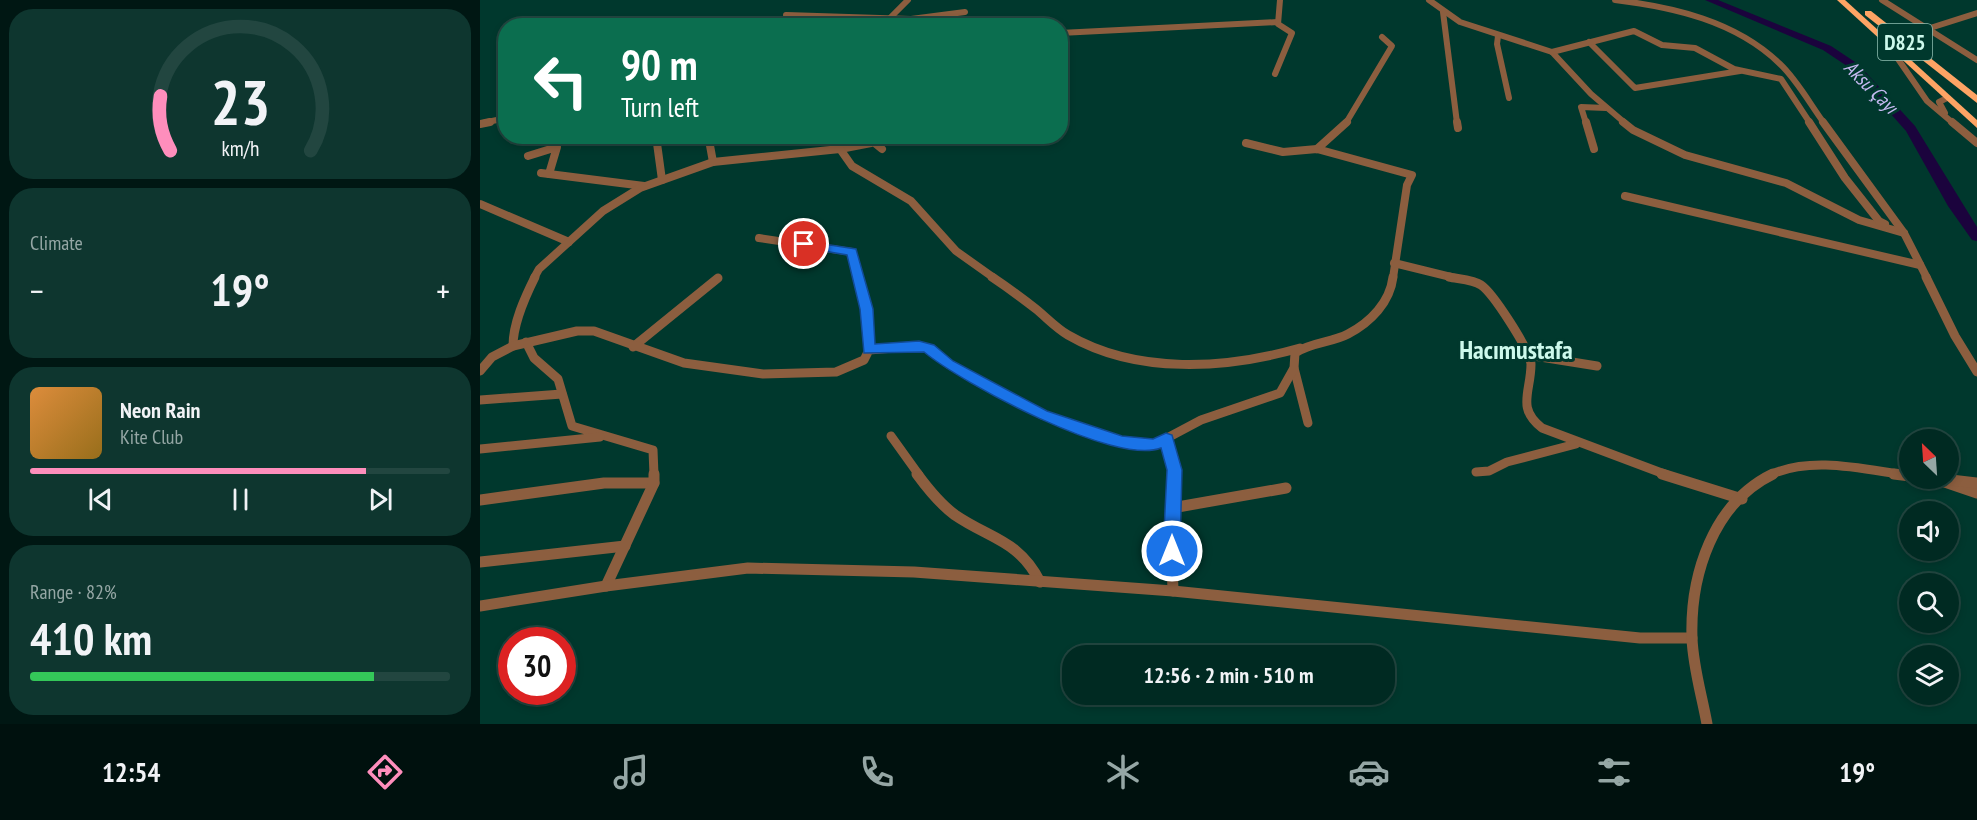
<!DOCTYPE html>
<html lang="en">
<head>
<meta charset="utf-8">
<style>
  body { margin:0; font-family:"PT Sans Narrow",sans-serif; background:#0e362f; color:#f1f3f6; height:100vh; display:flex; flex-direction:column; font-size:22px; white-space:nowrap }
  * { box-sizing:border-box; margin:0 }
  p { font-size:20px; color:#95a7a5 }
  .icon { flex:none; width:33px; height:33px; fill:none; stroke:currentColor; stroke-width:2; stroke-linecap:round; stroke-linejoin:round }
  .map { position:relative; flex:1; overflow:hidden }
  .panel { display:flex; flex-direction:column; gap:9px; padding:9px; background:#001713; width:480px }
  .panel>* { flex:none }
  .top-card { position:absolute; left:18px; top:18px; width:570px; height:126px; border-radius:24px; box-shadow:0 3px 9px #0003,0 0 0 2px #224640; background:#0b6e4f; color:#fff; overflow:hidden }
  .needle { width:39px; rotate:335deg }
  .controls { position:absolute; left:1419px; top:429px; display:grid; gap:12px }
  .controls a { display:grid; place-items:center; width:60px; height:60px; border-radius:50%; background:#002a22; box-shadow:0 3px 9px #0003,0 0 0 2px #224640; font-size:30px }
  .speed { position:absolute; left:18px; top:627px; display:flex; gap:12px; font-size:30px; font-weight:700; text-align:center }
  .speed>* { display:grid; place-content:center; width:78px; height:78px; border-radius:50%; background:#002a22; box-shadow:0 3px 9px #0003,0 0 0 2px #224640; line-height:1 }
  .speed .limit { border:9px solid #d22; background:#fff; color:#111 }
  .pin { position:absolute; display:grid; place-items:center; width:51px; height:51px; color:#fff; margin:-26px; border:3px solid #fff; border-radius:50%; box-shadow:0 2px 6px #0007 }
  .me { position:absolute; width:66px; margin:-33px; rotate:0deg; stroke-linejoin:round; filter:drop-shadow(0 0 4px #0008) }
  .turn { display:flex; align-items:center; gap:21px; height:126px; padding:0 24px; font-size:27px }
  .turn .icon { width:78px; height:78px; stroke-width:2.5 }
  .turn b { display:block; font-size:42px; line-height:51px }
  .big { font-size:45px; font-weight:700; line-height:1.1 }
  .panel .card { flex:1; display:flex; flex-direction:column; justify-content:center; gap:9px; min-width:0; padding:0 21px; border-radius:24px; background:#0e362f }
  .panel .dial { align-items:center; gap:0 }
  .dial svg { height:156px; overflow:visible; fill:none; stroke:#224640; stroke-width:7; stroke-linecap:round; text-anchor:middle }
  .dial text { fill:#f1f3f6; stroke:none }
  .song { display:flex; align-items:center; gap:18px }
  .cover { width:72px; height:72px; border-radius:9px; background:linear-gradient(135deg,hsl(30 70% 55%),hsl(40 70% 35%)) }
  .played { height:6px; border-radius:3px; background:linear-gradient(90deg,#fe8ebc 80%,#224640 80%) }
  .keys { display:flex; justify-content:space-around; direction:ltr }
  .heat { display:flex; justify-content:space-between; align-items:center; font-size:33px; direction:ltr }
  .charge { height:9px; border-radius:4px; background:linear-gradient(90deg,#34c759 82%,#224640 0) }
  .trip { position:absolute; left:582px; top:645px; width:333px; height:60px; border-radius:24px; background:#002a22; box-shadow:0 3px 9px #0003,0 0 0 2px #224640; font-weight:700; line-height:60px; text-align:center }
  .tab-bar { display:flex; height:96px; justify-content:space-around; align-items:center; background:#00110e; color:#95a7a5 }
  .tab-bar .icon { width:42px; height:42px }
  .tab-bar .current { color:#fe8ebc }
  .tab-bar b { font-size:27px; color:#f1f3f6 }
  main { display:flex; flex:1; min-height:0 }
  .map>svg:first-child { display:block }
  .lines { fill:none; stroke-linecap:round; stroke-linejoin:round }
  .river { fill:#1b033d; fill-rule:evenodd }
  .minor-far3 { stroke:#8c5e3f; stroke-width:6 }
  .minor-far2 { stroke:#8c5e3f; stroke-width:8 }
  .minor-far1 { stroke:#8c5e3f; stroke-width:9 }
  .minor { stroke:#8c5e3f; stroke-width:11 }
  .highway { fill:#fea464; fill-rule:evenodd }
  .route { fill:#1a73e8; stroke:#114b97; stroke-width:1.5 }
  .labels { text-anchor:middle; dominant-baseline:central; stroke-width:6; stroke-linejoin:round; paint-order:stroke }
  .far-water-label { font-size:20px; font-style:italic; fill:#c6baf2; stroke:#00382d }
  .shield { fill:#00382d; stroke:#90bfb3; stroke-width:1.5 }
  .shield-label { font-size:21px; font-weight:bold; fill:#cdf9ec }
  .quarter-label { font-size:26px; font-weight:bold; fill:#cdf9ec; stroke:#00382d }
</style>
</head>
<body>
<main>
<section class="panel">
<div class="card dial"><svg viewBox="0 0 100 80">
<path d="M14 69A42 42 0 1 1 86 69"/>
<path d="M14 69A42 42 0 0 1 9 41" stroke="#fe8ebc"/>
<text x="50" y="56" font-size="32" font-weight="700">23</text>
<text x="50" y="72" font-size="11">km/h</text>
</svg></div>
<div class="card"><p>Climate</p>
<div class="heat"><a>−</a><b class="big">19°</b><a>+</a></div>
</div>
<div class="card">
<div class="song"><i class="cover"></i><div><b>Neon Rain</b><p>Kite Club</p></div></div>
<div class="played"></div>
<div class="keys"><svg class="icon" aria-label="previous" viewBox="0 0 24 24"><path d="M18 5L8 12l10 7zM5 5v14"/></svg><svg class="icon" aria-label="pause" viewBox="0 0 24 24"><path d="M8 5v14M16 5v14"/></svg><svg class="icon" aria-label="next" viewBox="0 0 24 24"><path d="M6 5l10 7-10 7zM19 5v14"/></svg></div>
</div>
<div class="card"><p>Range · 82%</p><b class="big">410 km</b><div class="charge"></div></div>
</section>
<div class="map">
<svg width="1497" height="724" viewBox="0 0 1497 724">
  <rect width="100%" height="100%" fill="#00382d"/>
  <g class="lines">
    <path class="river" d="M1225,0H1238L1351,46L1378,64L1435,126L1497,227V241L1492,240L1468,206L1426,131L1370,68L1343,50Z"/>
    <g class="minor-far3">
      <path d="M949,0L980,22L1072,52L1111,94L1145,123"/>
      <path d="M1135,0C1193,7 1256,21 1300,64C1317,80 1330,104 1344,123"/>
      <path d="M1402,0L1497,60"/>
      <path d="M963,12L977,123"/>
      <path d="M306,15L431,19L485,12"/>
      <path d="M409,19L428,0"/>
      <path d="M298,26L328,19"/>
      <path d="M1447,29L1497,13"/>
      <path d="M580,33L798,22"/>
      <path d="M1018,36L1017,44L1029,98"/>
      <path d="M1109,42L1155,88L1260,71"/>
      <path d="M1407,43L1447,101L1473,123"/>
      <path d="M1072,52L1154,31L1182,45L1215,48L1254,69L1301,79L1330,123"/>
      <path d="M795,74L812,33L798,24L800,0"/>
      <path d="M1465,113L1459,102L1467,98"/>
      <path d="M3,123L26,118"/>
      <path d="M866,123L912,46L902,37"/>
      <path d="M1106,123L1101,107L1126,108"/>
    </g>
    <g class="minor-far2">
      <path d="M977,122L978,128"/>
      <path d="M1106,122L1114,149"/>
      <path d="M1143,122L1153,130L1205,155L1306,183L1379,220L1424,233"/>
      <path d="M1329,122L1365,178L1399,221L1405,224"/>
      <path d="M1343,122L1424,233L1447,278"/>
      <path d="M1472,122L1497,143"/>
      <path d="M0,124L10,122"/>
      <path d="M176,136L182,180"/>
      <path d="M386,136L402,149"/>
      <path d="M229,140L233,162"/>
      <path d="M766,143L803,152L837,149L932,175L927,185L913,278"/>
      <path d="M360,149L391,143"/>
      <path d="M837,149L867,122"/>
      <path d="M48,156L77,147L69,174"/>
      <path d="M61,173L164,186"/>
      <path d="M1145,196L1440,265"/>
      <path d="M0,204L89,242"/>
      <path d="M279,238L372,252L379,278"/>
      <path d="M914,263L975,278"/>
      <path d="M54,278L59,269L123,211L160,188L233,162L360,149L372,166L431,201L476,251L514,278"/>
    </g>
    <g class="minor-far1">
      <path d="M379,277L387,309L389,350"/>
      <path d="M512,277C527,287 542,298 556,309C567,318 576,328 588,335C657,375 746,369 820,348"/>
      <path d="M969,277C978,279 994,280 1001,285C1013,293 1050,350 1051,364C1051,392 1036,408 1062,428L1187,475"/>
      <path d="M1446,277L1475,336L1497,372"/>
      <path d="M46,342L54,358L78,379L92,426L173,450L174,475"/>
      <path d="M33,346C33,323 45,297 55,277"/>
      <path d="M153,347L238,278"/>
      <path d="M1048,355L1117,366"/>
      <path d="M814,368L828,423"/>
      <path d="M0,371L12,357L33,346L97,331H114L204,363L283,374L356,372L384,360L389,350L439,346L449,349L468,364L562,415L641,442L674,445L721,420L800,393L814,368L815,353C831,342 851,343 868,334C891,322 910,302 913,277"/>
      <path d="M0,400L82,394"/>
      <path d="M411,436L439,475"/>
      <path d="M686,439L695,475"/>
      <path d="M0,449L120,437"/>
      <path d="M996,472L1009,471L1027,462L1096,444"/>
      <path d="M1290,475C1331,456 1382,469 1425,475"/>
    </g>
    <g class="minor">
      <path d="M437,474C448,489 460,504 475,515C510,539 539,540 560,582"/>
      <path d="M1182,474L1262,499"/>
      <path d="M1414,474L1430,476"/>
      <path d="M1453,478L1497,493"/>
      <path d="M1471,480L1497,483"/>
      <path d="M0,500L124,483H174"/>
      <path d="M692,508L806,488"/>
      <path d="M0,562L145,546"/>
      <path d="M126,586L174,483V474"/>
      <path d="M693,591L691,530L695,474"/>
      <path d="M0,606L126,586L268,568L434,572L693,591L1160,638H1212"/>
      <path d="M1227,724C1222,696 1213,667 1212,638C1210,575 1233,503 1293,474"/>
    </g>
    <g class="highway">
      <path d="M1357,0H1365L1497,120V128Z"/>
      <path d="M1385,11H1391L1497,95V103L1385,15Z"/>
    </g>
  </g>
  <path class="route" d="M324,241L376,249L393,309L395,344L439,341L454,345L473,361L567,411L642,436L673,439L686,433L692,435L702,470L700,551L697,556L692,558L686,556L683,551L687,470L681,448C635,466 482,383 444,352L384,353L380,309L367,255L320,247V242Z"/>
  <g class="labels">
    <g class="far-water-label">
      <text transform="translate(1391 87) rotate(45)">Aksu Çayı</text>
    </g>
    <rect class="shield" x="1398" y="24" width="54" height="36" rx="4.5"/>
    <g class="shield-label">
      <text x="1425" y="42">D825</text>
    </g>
    <g class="quarter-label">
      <text x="1036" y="349">Hacımustafa</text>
    </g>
  </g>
</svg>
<div class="controls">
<a><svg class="needle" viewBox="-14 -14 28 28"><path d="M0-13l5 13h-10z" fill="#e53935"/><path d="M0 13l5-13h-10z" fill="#95a7a5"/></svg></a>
<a><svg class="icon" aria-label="sound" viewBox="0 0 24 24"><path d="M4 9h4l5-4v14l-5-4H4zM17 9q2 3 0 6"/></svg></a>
<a><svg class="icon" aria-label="search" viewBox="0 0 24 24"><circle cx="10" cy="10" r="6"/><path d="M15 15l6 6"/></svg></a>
<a><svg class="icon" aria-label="layers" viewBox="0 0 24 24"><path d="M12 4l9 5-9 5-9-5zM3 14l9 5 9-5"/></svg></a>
</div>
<div class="speed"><div class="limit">30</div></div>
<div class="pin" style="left:324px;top:244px;background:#d93025"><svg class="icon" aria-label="arrive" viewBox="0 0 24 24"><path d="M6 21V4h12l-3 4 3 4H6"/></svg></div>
<svg class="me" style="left:692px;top:551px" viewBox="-20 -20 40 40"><circle r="17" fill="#1a73e8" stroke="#fff" stroke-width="3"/><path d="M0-11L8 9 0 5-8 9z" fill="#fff"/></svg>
<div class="trip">12:56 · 2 min · 510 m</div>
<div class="top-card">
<div class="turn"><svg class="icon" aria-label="left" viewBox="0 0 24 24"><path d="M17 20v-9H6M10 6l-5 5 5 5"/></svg><div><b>90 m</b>Turn left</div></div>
</div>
</div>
</main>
<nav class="tab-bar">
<b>12:54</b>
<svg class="icon current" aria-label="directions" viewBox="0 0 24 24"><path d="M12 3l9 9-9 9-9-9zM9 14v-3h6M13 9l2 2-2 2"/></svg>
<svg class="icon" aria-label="music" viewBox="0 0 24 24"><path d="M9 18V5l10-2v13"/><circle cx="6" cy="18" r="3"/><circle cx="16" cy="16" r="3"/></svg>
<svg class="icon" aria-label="phone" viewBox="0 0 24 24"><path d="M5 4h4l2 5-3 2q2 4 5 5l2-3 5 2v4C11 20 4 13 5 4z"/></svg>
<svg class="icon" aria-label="climate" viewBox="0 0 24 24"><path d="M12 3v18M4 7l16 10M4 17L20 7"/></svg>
<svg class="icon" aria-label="car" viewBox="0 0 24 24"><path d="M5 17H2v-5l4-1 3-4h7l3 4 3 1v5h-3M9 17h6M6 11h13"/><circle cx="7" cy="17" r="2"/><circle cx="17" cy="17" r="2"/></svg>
<svg class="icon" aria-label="filters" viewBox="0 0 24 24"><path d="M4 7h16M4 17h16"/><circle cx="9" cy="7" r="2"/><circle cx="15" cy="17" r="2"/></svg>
<b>19°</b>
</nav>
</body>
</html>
